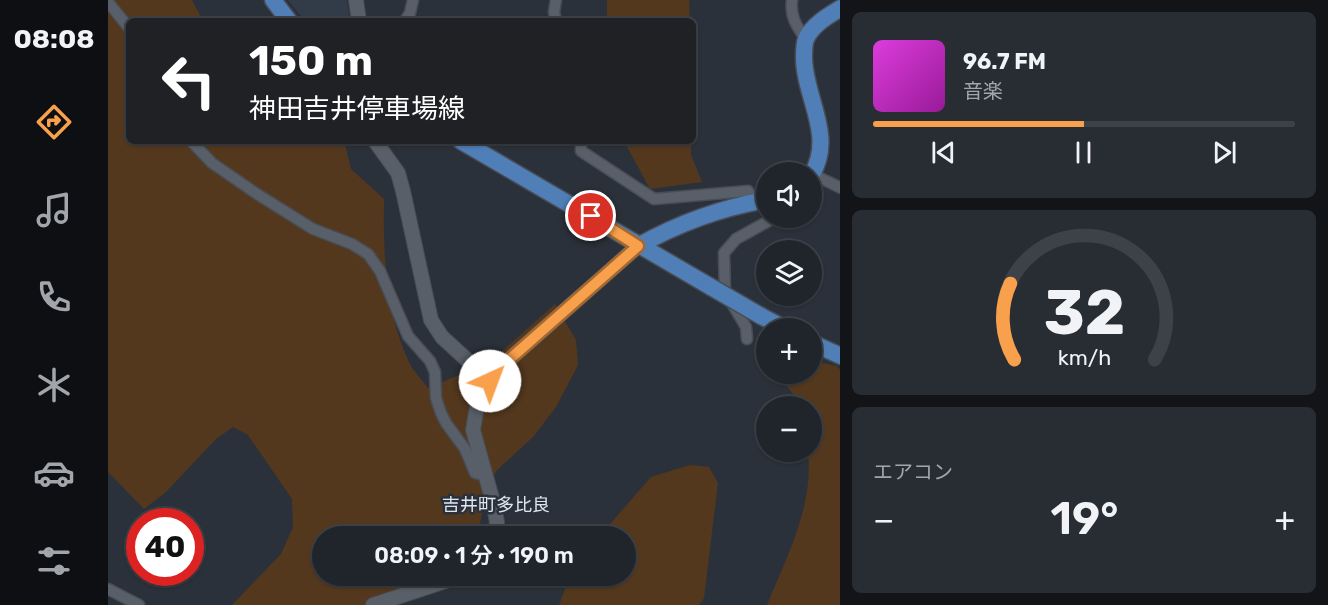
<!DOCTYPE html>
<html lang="ja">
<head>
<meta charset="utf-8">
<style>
  body { margin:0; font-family:Rubik,"Noto Sans JP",sans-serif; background:#282d34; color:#f1f3f6; height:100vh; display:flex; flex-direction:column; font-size:22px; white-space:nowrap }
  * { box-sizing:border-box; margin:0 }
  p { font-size:20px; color:#a2a5a9 }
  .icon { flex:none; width:33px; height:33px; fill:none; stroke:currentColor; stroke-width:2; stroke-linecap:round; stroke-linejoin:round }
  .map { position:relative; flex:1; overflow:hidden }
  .details { display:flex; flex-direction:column; gap:12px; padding:12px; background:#121418; width:488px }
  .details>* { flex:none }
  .guide { position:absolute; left:18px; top:18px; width:570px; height:126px; border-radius:9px; box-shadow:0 2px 4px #0004,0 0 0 2px #3d4248; background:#202124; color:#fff; overflow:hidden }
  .controls { position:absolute; left:648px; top:162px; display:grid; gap:12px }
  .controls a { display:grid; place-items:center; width:66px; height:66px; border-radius:50%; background:#20252c; box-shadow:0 2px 4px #0004,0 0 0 2px #3d4248; font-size:30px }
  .speed { position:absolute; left:18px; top:508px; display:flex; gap:12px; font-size:30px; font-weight:700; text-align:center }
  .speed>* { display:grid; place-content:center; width:78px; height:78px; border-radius:50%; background:#20252c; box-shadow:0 2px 4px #0004,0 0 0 2px #3d4248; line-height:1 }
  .speed .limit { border:9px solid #d22; background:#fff; color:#111 }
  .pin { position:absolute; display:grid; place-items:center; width:51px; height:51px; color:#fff; margin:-26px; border:3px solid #fff; border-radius:50%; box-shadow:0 2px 6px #0007 }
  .me { position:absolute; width:66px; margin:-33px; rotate:43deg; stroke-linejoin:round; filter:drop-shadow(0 0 4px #0008) }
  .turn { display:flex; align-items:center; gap:21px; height:126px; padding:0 24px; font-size:27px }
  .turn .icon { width:78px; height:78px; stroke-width:2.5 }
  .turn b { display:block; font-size:42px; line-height:51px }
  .big { font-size:45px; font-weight:600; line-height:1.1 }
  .details .tile { flex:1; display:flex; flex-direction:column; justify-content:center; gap:9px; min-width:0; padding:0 21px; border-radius:9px; background:#282d34 }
  .details .dial { align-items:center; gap:0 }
  .dial svg { height:156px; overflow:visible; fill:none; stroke:#3d4248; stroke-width:7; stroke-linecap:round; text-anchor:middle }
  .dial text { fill:#f1f3f6; stroke:none }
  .song { display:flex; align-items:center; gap:18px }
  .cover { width:72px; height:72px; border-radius:9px; background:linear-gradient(135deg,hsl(300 70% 55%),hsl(300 70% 35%)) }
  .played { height:6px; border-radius:3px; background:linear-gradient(90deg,#f8a04b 50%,#3d4248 50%) }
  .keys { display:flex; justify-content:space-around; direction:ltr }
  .heat { display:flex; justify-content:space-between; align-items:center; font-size:33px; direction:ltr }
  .trip { position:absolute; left:204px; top:526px; width:324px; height:60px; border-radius:30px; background:#20252c; box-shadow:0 2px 4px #0004,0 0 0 2px #3d4248; font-weight:600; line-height:60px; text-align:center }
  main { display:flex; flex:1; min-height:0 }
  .menu { display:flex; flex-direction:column; width:108px; justify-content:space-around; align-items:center; background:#0d0f12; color:#a2a5a9 }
  .menu .icon { width:42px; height:42px }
  .menu .on { color:#f8a04b }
  .menu b { font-size:27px; color:#f1f3f6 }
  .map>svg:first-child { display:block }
  .built { fill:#323c49 }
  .green { fill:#54381e }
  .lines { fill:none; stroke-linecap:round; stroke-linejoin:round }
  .minor-casing { stroke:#484d55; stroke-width:13 }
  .tertiary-casing { stroke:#484d55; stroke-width:16 }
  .primary-casing { stroke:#484d55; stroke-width:19 }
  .minor { stroke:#585f68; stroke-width:10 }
  .tertiary { stroke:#585f68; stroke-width:14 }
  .primary { stroke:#507eb7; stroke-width:16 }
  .primary-bridge-casing { stroke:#484d55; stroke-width:19; stroke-linecap:butt }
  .primary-bridge { stroke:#507eb7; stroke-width:16 }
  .route-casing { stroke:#a16831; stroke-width:15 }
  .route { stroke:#f8a04b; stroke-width:10 }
  .labels { text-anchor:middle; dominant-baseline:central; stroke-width:5; stroke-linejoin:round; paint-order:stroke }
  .quarter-label { font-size:18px; fill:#dce5f0; stroke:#2b313a }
</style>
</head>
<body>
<main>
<nav class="menu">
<b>08:08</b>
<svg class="icon on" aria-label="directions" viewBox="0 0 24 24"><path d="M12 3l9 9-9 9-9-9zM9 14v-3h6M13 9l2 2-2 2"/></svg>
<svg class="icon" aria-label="music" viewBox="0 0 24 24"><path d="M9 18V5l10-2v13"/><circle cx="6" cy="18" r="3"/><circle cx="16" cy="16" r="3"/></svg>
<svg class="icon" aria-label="phone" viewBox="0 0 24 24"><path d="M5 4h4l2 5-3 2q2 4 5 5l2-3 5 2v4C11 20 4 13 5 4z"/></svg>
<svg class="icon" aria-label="climate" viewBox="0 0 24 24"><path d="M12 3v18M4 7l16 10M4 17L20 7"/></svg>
<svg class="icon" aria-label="car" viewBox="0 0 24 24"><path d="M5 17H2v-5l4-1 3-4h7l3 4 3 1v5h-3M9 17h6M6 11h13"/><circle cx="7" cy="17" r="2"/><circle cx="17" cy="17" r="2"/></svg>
<svg class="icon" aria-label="filters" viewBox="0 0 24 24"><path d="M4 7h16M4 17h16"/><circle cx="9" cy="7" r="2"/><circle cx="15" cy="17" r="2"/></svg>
</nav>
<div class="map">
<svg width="733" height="605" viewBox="0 0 733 605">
  <rect width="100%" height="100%" fill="#2b313a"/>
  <path class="built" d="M180,0H239L242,21H197Z"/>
  <g class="green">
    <path d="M0,0H84L95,21H21V141H236L243,169L276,199C275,254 277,311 301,362C305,371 314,380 320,388L382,362L447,304L468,340L470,365L448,407L425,437L389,470L380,486L369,537H214V576H307L294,583L291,605H124L173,554L185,527L184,499L140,435L125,427L108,439L58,492L36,509L0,472Z"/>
    <path d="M499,0H581L582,21H499Z"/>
    <path d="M516,141H583V155L594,182L542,189Z"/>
    <path d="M704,361L729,366L732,370V605H659C679,556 706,506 700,452H704V406H691L686,395L670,374H704Z"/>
    <path d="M582,465L601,467L610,483L596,598L591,605H451L462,576H518V537H491L543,477Z"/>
  </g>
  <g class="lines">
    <g class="minor-casing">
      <g id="minor">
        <path d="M448,0L446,12L448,21"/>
        <path d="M684,0C682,16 688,26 698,39"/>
        <path d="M0,2L21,28"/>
        <path d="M297,21L302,13L305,0"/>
        <path d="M83,141L104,163L149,194L205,229L244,244L260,254L272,271L300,336L322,361L327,372L328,398L333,413L338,423L357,449L367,473L378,476"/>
        <path d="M473,141V151L546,199L640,191L647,202"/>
        <path d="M704,174L733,188"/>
        <path d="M639,339L638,327L617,292L616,253L628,239L666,218"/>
        <path d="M0,589L31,605"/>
      </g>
    </g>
    <g class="tertiary-casing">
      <g id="tertiary">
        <path d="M248,0L251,21"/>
        <path d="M267,141L290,173L295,191L323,320L334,337L382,381"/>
        <path d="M387,537L389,522L385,502L365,430L371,395L395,365L530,246"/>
        <path d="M265,605L353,576"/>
      </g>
    </g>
    <g class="primary-casing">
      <g id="primary">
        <path d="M165,0L181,21"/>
        <path d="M353,141L603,287"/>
        <path d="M704,174C727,135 696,97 696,57C696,52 696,44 698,39C704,25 721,15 733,8"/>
        <path d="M530,246C571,223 612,208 658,200"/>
        <path d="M653,316L676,328"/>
        <path d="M704,343L733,356"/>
      </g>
    </g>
    <use href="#minor" class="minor"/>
    <use href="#tertiary" class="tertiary"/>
    <use href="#primary" class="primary"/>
    <g class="primary-bridge-casing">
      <path id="primary-bridge" d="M603,287L653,316"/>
    </g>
    <use href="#primary-bridge" class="primary-bridge"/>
  </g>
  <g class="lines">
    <g class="route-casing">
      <path id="route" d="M382,381L395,365L530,246L483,216"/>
    </g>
    <use href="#route" class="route"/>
  </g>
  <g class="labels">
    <g class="quarter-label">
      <text x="388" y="505">吉井町多比良</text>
    </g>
  </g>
</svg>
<div class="controls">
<a><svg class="icon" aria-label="sound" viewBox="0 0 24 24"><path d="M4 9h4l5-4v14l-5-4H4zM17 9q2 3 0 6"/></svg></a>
<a><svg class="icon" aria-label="layers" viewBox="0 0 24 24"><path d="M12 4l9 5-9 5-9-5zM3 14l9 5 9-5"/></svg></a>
<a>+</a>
<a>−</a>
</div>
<div class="speed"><div class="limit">40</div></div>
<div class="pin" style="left:483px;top:216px;background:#d93025"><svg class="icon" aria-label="arrive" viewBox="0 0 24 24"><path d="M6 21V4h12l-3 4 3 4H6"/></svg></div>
<svg class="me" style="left:382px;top:381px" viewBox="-20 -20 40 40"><circle r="19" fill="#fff"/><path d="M0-13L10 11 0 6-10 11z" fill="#f8a04b"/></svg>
<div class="trip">08:09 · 1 分 · 190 m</div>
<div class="guide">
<div class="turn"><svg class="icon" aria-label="left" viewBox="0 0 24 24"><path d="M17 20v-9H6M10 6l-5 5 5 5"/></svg><div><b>150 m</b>神田吉井停車場線</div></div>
</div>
</div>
<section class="details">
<div class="tile">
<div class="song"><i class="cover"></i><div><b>96.7 FM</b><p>音楽</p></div></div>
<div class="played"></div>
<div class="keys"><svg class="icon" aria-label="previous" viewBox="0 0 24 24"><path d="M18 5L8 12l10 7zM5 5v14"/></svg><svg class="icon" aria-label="pause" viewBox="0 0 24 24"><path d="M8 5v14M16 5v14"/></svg><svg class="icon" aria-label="next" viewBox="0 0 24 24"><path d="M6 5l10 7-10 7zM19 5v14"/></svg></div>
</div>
<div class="tile dial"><svg viewBox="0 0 100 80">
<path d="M14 69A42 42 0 1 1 86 69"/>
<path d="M14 69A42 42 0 0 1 12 30" stroke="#f8a04b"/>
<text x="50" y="56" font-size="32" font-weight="700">32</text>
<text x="50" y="72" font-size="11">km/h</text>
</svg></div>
<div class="tile"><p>エアコン</p>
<div class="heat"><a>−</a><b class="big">19°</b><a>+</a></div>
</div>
</section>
</main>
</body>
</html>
